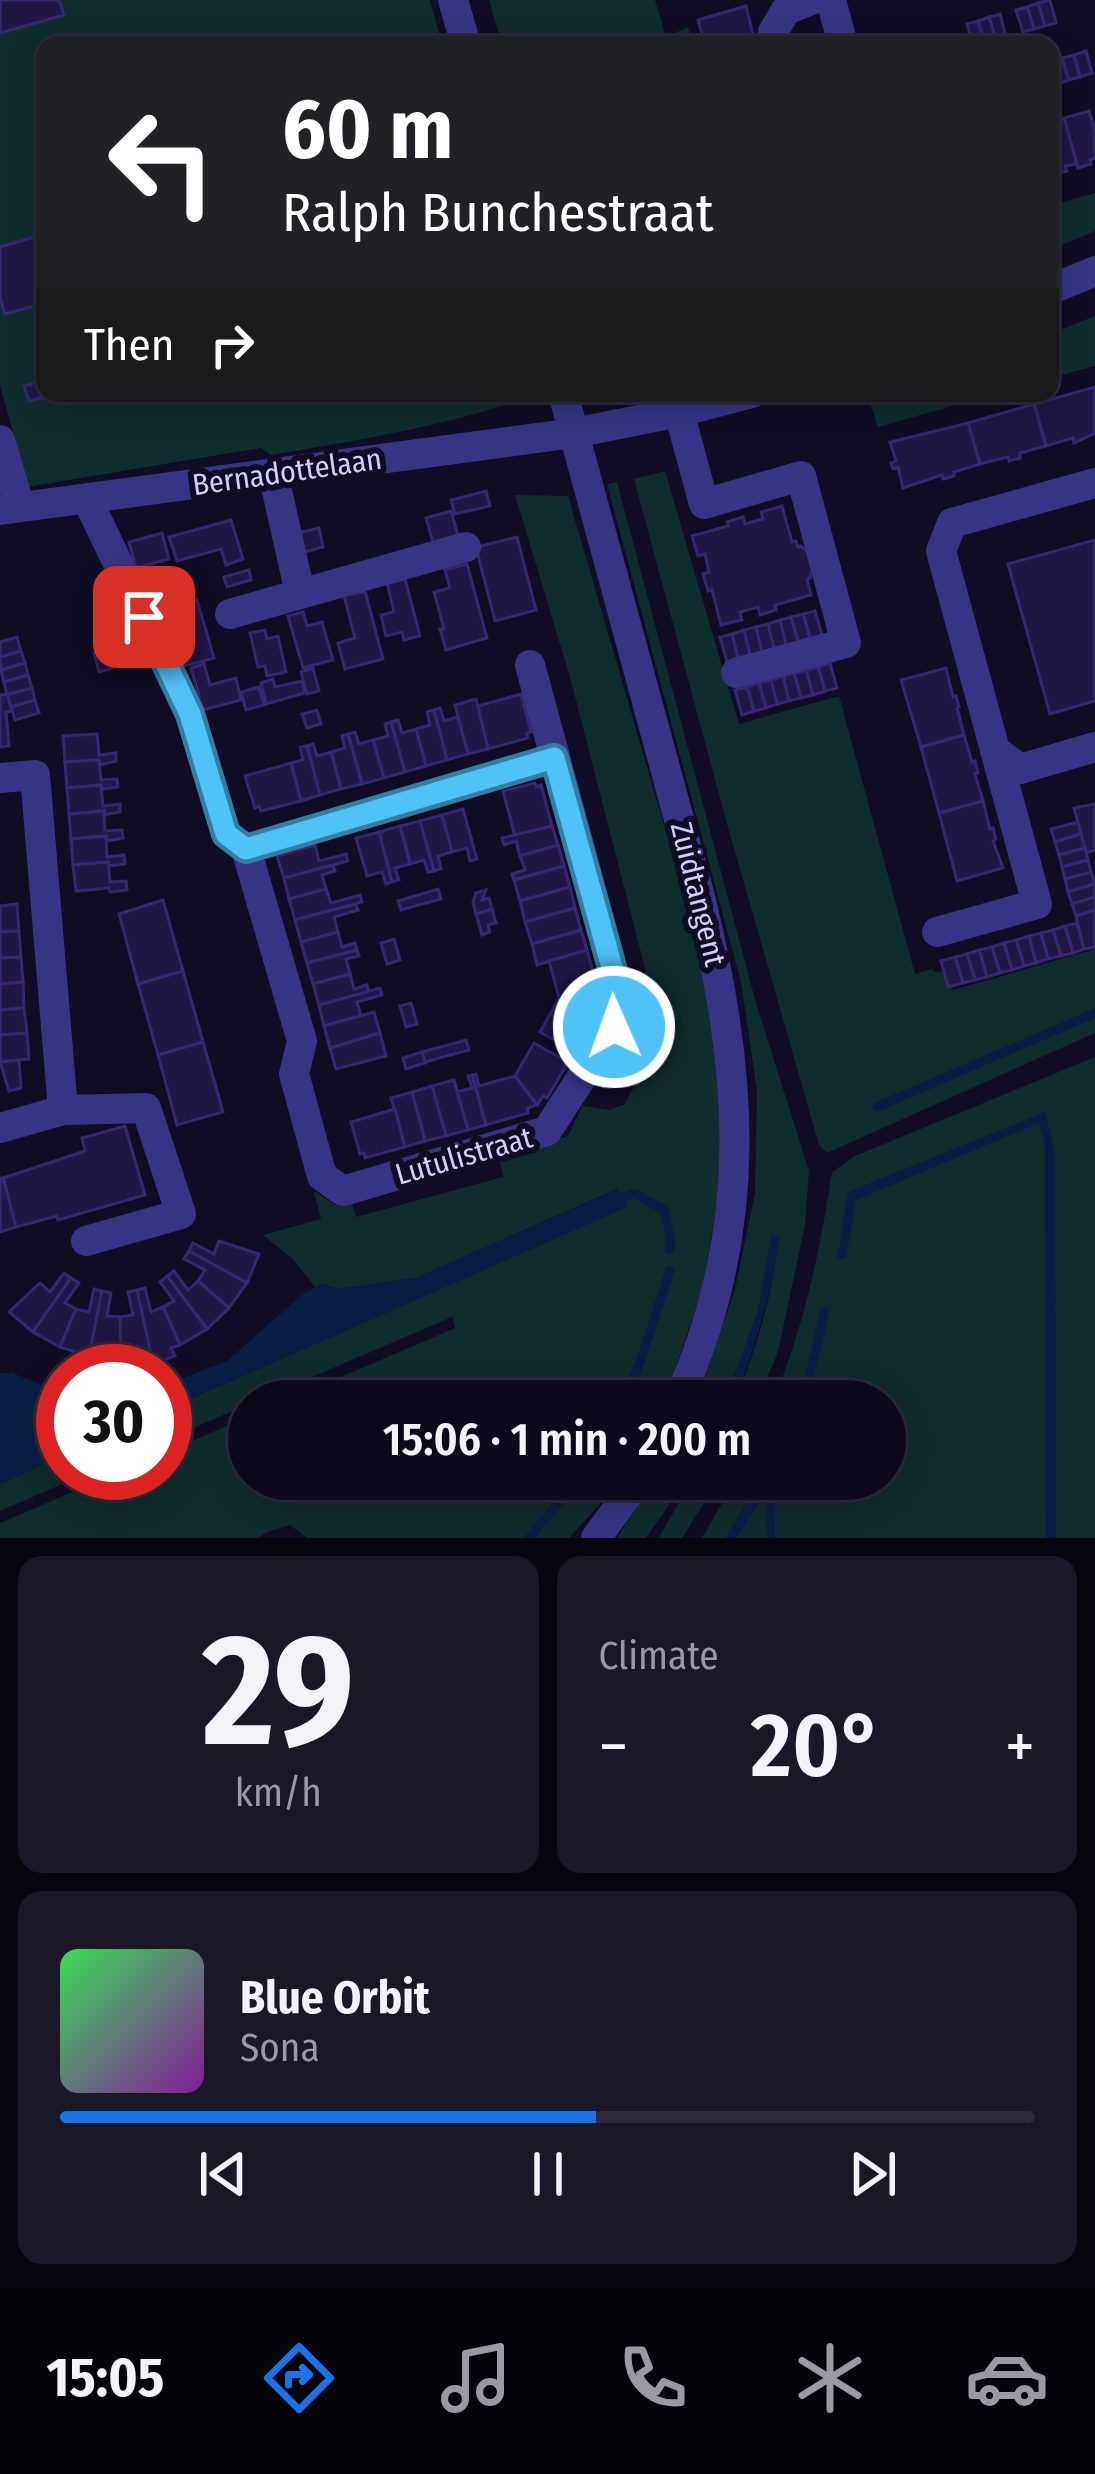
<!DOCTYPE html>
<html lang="en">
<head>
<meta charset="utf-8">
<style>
  body { margin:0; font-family:"Fira Sans Condensed",sans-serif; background:#1a1727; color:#f1f3f6; height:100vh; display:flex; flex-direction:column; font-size:45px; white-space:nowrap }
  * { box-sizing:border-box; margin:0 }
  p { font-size:39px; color:#9a9aa2 }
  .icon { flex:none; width:66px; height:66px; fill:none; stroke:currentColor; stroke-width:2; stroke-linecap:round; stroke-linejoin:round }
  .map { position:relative; height:1538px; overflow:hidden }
  .sheet { display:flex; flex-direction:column; gap:18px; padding:18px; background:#07050e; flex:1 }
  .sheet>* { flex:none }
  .top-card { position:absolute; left:36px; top:36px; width:1023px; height:366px; border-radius:24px; box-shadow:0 6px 30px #0003,0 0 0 3px #2c2a39; background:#202124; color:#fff; overflow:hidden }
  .speed { position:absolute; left:36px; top:1344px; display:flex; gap:24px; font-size:60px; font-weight:700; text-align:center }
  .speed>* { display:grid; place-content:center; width:156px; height:156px; border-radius:50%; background:#0c091a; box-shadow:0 6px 30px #0003,0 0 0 3px #2c2a39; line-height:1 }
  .speed .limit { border:18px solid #d22; background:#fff; color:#111 }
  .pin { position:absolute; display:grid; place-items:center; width:102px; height:102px; color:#fff; margin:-51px; border-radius:24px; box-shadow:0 6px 18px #0006 }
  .me { position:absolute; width:132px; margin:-66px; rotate:358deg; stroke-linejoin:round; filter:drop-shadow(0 0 9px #0008) }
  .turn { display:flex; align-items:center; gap:42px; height:252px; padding:0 48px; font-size:54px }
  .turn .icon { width:156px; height:156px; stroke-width:2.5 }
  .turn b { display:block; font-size:84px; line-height:102px }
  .then { display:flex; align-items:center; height:114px; padding:0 48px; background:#0003; gap:24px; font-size:45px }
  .big { font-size:90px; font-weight:600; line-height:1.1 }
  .sheet .card { flex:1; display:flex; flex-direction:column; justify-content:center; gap:18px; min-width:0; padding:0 42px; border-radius:24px; background:#1a1727 }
  .sheet .dial { align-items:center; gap:0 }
  .dial b { font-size:156px; line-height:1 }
  .song { display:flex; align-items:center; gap:36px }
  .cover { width:144px; height:144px; border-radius:18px; background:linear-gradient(135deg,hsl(130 70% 55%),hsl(290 70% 35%)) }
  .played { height:12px; border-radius:6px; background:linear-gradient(90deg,#1a73e8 55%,#2c2a39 55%) }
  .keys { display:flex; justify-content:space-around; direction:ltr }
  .heat { display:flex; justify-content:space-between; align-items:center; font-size:66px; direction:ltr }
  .sheet .tiles { flex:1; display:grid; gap:18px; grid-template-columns:1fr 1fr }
  .card:last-child { grid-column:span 2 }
  .trip { position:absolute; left:228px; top:1380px; width:678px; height:120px; border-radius:60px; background:#0c091a; box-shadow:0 6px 30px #0003,0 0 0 3px #2c2a39; font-weight:600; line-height:120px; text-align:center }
  .dock { display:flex; height:192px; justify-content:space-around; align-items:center; background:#05040a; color:#9a9aa2 }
  .dock .icon { width:84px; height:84px }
  .dock .on { color:#1a73e8 }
  .dock b { font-size:54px; color:#f1f3f6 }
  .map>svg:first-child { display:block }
  .green { fill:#0f2d2c }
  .water { fill:#081f45 }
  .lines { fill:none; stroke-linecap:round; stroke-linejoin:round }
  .stream { stroke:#081f45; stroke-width:9 }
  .building { fill:#201745; stroke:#362772; stroke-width:3 }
  .minor { stroke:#373485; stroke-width:30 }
  .route-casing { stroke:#337fa1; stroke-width:30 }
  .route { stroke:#4fc3f7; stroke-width:21 }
  .labels { text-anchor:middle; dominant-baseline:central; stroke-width:12; stroke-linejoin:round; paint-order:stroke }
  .street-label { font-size:30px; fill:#d3ceff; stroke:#100c23 }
</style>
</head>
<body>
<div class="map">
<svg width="1095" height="1538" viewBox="0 0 1095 1538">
  <rect width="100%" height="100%" fill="#100c23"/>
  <g class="green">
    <path d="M0,0H430L442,45H45V393H539L511,399V403C435,428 349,442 271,455L261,448L28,487L0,385Z"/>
    <path d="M489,0H655L666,37L688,27L693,45H502Z"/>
    <path d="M1095,193V231L1050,250V206Z"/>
    <path d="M1095,316V366L1050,378V334Z"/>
    <path d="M892,393H998L878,427L869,400Z"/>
    <path d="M665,471L739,724L839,696L915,974L932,969L935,972H947L953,990L1095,949V1033L827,1153L819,1145L727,824L634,479Z"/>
    <path d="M617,482L756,1003L809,1171L805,1225L778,1352L757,1401H734C757,1350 773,1293 778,1237L772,1236L758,1311L739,1365L721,1401H695L703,1384L735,1289L755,1193L757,1091L741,982L607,484Z"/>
    <path d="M515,495L568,496L706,969L722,1084L721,1177L703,1288L674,1372L658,1401H285L455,1328L452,1317L256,1401H249V1404L165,1440V1410L626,1207L617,1189L416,1278L339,1289L321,1284L315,1287L293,1259L263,1235L321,1219L314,1191L335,1205L351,1200L356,1217L503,1177L499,1157L568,1136L582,1106L609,1110L625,1104L649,1057L617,1036L636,1001L640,977L646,972L570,677Z"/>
    <path d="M1095,1057V1538H702L736,1479H885V1401H773C804,1327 820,1251 832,1172L855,1156Z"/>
    <path d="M249,1416V1479H615L601,1503L569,1538H307L290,1525L267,1532L258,1538H0V1523L117,1473H165V1453Z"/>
    <path d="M63,1456V1473H88L0,1511V1484Z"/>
    <path d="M654,1479H682L671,1502L646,1538H617Z"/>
    <path d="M692,1479H719L682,1538H659Z"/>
  </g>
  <g class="water">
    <path d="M1045,1112L1055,1154L1056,1538H1046L1045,1145L1039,1123L856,1200L846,1258L837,1260L848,1192Z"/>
    <path d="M618,1189L627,1207L165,1410V1385L227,1361L303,1294L321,1284L339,1289L416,1278Z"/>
    <path d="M772,1235L779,1237C773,1292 755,1343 737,1396L734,1401H721L739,1365L758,1311Z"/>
    <path d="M0,1373H12L63,1393V1456L0,1484Z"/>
    <path d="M760,1479H775V1538H767L766,1493L737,1538H725Z"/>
  </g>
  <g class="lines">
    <g class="stream">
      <path d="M877,1107L1095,1013"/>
      <path d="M620,1199L634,1193L665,1210L671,1244L669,1249"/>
      <path d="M804,1399L825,1311"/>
      <path d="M624,1401L641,1360L670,1270"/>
      <path d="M529,1538L579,1479"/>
    </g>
  </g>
  <g class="building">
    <path d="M0,0H59L64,15L0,33Z"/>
    <path d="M1050,0L1056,23L1045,26L1038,3Z"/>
    <path d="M1038,3L1045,26L1034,29L1027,7Z"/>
    <path d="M746,6L753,35L759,34L762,45H705L698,20Z"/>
    <path d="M1027,7L1034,29L1023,32L1016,10Z"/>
    <path d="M1000,14L1006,37L996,40L989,17Z"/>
    <path d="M989,17L996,40L984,43L978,21Z"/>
    <path d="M978,21L984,43L973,45L967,24Z"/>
    <path d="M1086,51L1092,73L1080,77L1074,55Z"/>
    <path d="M1074,55L1080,77L1069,80L1062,58Z"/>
    <path d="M1062,58L1069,80L1057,84L1051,61Z"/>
    <path d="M1089,111L1095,131V158L1090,160L1091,164L1078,168L1064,118Z"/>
    <path d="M1064,118L1077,164L1065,166L1067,171L1054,174L1050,161V122Z"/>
    <path d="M45,234V303L5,314L0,297V247Z"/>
    <path d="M39,382L44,397L29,401L24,386Z"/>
    <path d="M1095,387V433L1074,443L1073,438L1046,446L1034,404Z"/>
    <path d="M1034,404L1046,446L1020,453V458L1009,461L1008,457L980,464L968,423Z"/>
    <path d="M968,423L980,464L954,472V476L943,479L942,475L903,488L898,467L893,469L891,463L896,461L890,442Z"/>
    <path d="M486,491L490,506L455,514L451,500Z"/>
    <path d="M782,506L792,542L796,541L798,547L801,546L808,552L813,569L810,578L807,579L811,595L775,605L776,610L760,615L758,607L740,612L742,620L721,625L712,590L708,591L703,574L709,572L705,554L698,556L692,536L728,526L727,522L743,517L745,524L763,519L761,512Z"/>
    <path d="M451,511L459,539L434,546L426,518Z"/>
    <path d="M231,520L243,559L226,565L221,549L177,561L169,537Z"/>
    <path d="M319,528L323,547L302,553L297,533Z"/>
    <path d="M162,533L169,559L136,568L129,542Z"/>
    <path d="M517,537L536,610L495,621L476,547Z"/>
    <path d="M1095,540V701L1050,714L1008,564Z"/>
    <path d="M467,564L487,638L446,650L440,629H444L434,592L450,588L445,570Z"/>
    <path d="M249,570L251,580L227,587L224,577Z"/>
    <path d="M405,579L420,636L404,640L402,632L386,636L381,615L394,612L387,583Z"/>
    <path d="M365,591L383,659L345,669L338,643L355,638L344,596Z"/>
    <path d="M197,600L214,658L184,666L168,608Z"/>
    <path d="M815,611L822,635L810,638L803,614Z"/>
    <path d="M303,612L307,626L322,622L333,660L303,668L288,616Z"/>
    <path d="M803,614L810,638L798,642L791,617Z"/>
    <path d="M791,617L798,642L786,645L780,620Z"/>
    <path d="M780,620L786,645L774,649L768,624Z"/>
    <path d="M768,624L774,649L762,652L756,627Z"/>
    <path d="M756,627L762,652L750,655L744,630Z"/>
    <path d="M265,630L267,639L278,636L286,672L267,676L265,666L258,667L250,633Z"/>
    <path d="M744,630L750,655L738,658L732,634Z"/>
    <path d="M732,634L738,658L727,662L720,637Z"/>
    <path d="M17,637L21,651L0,657V642Z"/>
    <path d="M108,649L113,668L99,672L94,653Z"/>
    <path d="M21,651L25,663L1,670L0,657Z"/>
    <path d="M25,663L28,675L4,682L1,670Z"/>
    <path d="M830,663L837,688L825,691L818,667Z"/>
    <path d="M204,664L210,685L236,678L241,700L203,710L191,668Z"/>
    <path d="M818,667L825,691L813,695L806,670Z"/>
    <path d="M313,668L319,691L307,694L301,672Z"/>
    <path d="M946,668L953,697L956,696L959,707L957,708L964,735L921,747L901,680Z"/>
    <path d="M806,670L813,695L801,698L794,673Z"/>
    <path d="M794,673L801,698L789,701L783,676Z"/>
    <path d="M28,675L32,688L7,695L4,682Z"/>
    <path d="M783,676L789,701L777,704L771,680Z"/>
    <path d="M273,679L275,687L302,681L305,693L266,704L261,683Z"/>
    <path d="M771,680L777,704L766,708L759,683Z"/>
    <path d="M759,683L766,708L754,711L747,687Z"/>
    <path d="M259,687L264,705L246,710L241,692Z"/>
    <path d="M747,687L754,711L742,715L735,690Z"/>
    <path d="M32,688L35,700L11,707L7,695Z"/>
    <path d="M7,694L12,711L6,712L9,746L0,747V695Z"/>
    <path d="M521,694L531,732L527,733L528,738L488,749L478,706Z"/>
    <path d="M476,699L488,749L468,754L455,705Z"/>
    <path d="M35,700L39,713L15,720L11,707Z"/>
    <path d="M440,708L444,721L458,717L468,754L447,760L434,710Z"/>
    <path d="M317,710L321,724L307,728L302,714Z"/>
    <path d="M434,710L447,760L426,766L416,729L430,725L427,712Z"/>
    <path d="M398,720L402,733L416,729L426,766L405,772L391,722Z"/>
    <path d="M391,722L405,772L384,778L373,740L388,736L385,724Z"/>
    <path d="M355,732L359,744L373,740L384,778L362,784L348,734Z"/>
    <path d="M97,734L99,755L116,753V761L100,765L99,760L65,762L63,736Z"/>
    <path d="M348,734L362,784L341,789L331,752L345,748L342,736Z"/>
    <path d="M964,735L972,762L975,761L978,773L975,774L983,801L939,813L921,747Z"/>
    <path d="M313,744L317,756L331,752L341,789L320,795L307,746Z"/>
    <path d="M307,746L320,795L301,801L291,763L303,760L300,747Z"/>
    <path d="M99,760L101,780L117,779L118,787L102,789L101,785L67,788L65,762Z"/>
    <path d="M291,763L301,801L261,811L259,806L255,808L245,776Z"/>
    <path d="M535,783L536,787L541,785L552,826L515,836L503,791Z"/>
    <path d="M101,785L103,806L120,804V812L104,815V811L69,814L67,788Z"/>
    <path d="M983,801L990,829L993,828L996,839L993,841L1003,868L957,881L939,813Z"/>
    <path d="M1095,804V850L1086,853L1074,808Z"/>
    <path d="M463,809L477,859L470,861L467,848L452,852L442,815Z"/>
    <path d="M104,811L105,831L122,830L123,838L106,841V836L71,839L69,814Z"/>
    <path d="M442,815L452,852L438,856L441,869L434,871L420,821Z"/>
    <path d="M420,821L434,871L428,872L424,860L410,864L400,826Z"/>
    <path d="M1078,822L1081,834L1055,842L1051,829Z"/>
    <path d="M400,826L410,864L395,868L399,880L392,882L379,832Z"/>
    <path d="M552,826L558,845L520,856L516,841L504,845L502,838Z"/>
    <path d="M379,832L392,882L386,884L382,872L367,876L356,838Z"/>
    <path d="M1081,834L1085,848L1059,855L1055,842Z"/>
    <path d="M106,836L107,857L124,855L125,864L108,866V862L73,865L71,839Z"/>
    <path d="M315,845L319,861L346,854L348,861L284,878L277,856Z"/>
    <path d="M558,845L564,866L514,880L512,874L525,870L520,856Z"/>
    <path d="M1085,848L1088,860L1062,867L1059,855Z"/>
    <path d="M1088,860L1091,872L1065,879L1062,867Z"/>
    <path d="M108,862L110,882L126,881L127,890L110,892L109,888L76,891L73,865Z"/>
    <path d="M333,865L335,871L322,875L326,889L289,899L284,878Z"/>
    <path d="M564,866L570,887L520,901L514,880Z"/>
    <path d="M1091,872L1095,884L1068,892L1065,879Z"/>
    <path d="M1095,884V897L1072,904L1068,892Z"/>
    <path d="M570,887L575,908L525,922L520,901Z"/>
    <path d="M326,889L331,903L360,895L362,902L295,920L289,899Z"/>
    <path d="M438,889L441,899L401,910L398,901Z"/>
    <path d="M486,890L482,900L489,898L492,909L476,914L473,902L476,893Z"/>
    <path d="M1095,897V910L1076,916L1072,904Z"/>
    <path d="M163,900L183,971L138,984L119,914Z"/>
    <path d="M17,904L19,931L0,932V906Z"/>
    <path d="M355,904L358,910L334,917L338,932L301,942L295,920Z"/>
    <path d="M575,908L581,930L532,944L525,922Z"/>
    <path d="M492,909L496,923L488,925L490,932L482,935L476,914Z"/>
    <path d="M1095,910V947L1084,949L1076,916Z"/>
    <path d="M1077,923L1084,949L1073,953L1065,926Z"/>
    <path d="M1065,926L1073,953L1061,956L1053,930Z"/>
    <path d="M581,930L587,950L537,965L532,944Z"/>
    <path d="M1053,930L1061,956L1048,959L1041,933Z"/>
    <path d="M19,931L21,957L0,958V932Z"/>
    <path d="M338,932L342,947L355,943L357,950L307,963L301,942Z"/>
    <path d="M1041,933L1048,959L1036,963L1029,936Z"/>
    <path d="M1029,936L1036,963L1024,966L1016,940Z"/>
    <path d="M394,939L400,960L387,964L381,943Z"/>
    <path d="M1016,940L1024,966L1012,970L1004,943Z"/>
    <path d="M1004,943L1012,970L1000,973L992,947Z"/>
    <path d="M992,947L1000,973L987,977L979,950Z"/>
    <path d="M357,950L359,956L346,959L350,974L313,984L307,963Z"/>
    <path d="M587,950L598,991L593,992L596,1003L559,998L549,961Z"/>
    <path d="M979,950L987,977L975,980L967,954Z"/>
    <path d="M967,954L975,980L963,983L955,957Z"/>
    <path d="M21,957L23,982L0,984V958Z"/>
    <path d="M955,957L963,983L948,987L941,961Z"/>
    <path d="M183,971L203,1042L158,1055L138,984Z"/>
    <path d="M350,974L354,989L367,985L369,992L319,1005L313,984Z"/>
    <path d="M23,982L24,1008L0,1010V984Z"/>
    <path d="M380,988L382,995L357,1002L361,1016L324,1026L319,1005Z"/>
    <path d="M559,998L596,1003L590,1012L595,1015L574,1051L540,1032Z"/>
    <path d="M411,1003L417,1024L406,1027L400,1006Z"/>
    <path d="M24,1008L27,1033L0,1035V1010Z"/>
    <path d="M374,1012L380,1033L330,1048L324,1026Z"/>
    <path d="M27,1033L29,1059L0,1062V1035Z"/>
    <path d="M380,1033L386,1056L336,1069L330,1048Z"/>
    <path d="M466,1040L469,1050L425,1062L422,1052Z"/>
    <path d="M203,1042L223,1112L177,1125L158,1055Z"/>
    <path d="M534,1043L568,1062L547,1098L543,1096L537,1105L515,1076Z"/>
    <path d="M422,1052L425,1063L406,1069L403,1058Z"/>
    <path d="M19,1060L21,1088L9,1091L0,1062Z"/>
    <path d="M476,1074L479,1086L515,1076L537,1105L527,1108L528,1113L486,1125L472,1075Z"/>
    <path d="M472,1075L486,1125L468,1130L457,1092L472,1088L468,1076Z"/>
    <path d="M454,1080L468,1130L446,1136L432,1086Z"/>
    <path d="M432,1086L446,1136L425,1141L412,1092Z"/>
    <path d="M412,1092L425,1141L405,1147L391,1098Z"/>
    <path d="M395,1109L405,1147L365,1158L364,1153L360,1154L351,1122Z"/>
    <path d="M125,1126L145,1195L58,1220L57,1216L16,1227L3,1178L85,1151L82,1138Z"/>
    <path d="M0,1178H3L16,1227L0,1232Z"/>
    <path d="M219,1241L259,1254L247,1283L189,1251L193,1243L214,1254Z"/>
    <path d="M189,1251L247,1283L229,1308L198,1281L205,1270L184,1259Z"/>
    <path d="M174,1271L188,1290L198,1281L229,1308L207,1329L167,1276Z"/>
    <path d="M64,1273L71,1278L33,1332L9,1312L40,1283L50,1292Z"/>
    <path d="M167,1276L207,1329L180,1345L163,1307L174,1301L160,1282Z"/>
    <path d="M71,1278L79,1283L65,1303L76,1309L60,1347L33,1332Z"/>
    <path d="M145,1288L151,1312L163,1307L180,1345L171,1348L175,1356L153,1364L137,1290Z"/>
    <path d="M94,1289L102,1291L89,1356L60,1347L76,1309L89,1312Z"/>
    <path d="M137,1290L151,1355L121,1359L120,1317L133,1315L128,1292Z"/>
    <path d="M102,1291L111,1293L107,1316L120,1317L121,1359L89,1356Z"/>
  </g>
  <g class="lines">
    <g class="minor">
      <path d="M453,0L466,45"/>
      <path d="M831,0L843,45"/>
      <path d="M777,45L773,32L786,10L811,0"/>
      <path d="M1050,290L1095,271"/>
      <path d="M563,393L698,889C743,1070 757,1226 678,1401"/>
      <path d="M679,412L704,504L801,476L846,643L736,673"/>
      <path d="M0,440L20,507"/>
      <path d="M273,473L300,593"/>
      <path d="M1095,483L952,523L941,551L995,750L1020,769L1095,747"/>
      <path d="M87,499L190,714L226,834L246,849L302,1041L294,1074L322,1176L343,1191L547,1131L614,1027L618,989L530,665"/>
      <path d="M0,510L574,433L679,412L752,393"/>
      <path d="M230,614L466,547"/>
      <path d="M0,778L35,775L63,1110L0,1128"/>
      <path d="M246,849L554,758"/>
      <path d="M937,932L1037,904L995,750"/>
      <path d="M63,1110L146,1108L181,1214L86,1241"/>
      <path d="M596,1538L639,1479"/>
    </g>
  </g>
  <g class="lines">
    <g class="route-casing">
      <path id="route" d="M144,617L190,714L226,834L246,849L554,758L618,989L614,1027"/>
    </g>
    <use href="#route" class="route"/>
  </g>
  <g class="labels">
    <g class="street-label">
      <text transform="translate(287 472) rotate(-8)">Bernadottelaan</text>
      <text transform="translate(698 894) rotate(76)">Zuidtangent</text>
      <text transform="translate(464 1156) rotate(-16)">Lutulistraat</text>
    </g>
  </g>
</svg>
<div class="speed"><div class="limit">30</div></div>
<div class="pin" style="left:144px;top:617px;background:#d93025"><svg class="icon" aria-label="arrive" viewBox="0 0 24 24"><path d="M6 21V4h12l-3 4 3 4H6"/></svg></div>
<svg class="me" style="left:614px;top:1027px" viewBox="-20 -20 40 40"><circle r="17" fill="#4fc3f7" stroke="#fff" stroke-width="3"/><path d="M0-11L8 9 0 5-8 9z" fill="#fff"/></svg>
<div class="trip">15:06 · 1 min · 200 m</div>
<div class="top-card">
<div class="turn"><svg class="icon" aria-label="left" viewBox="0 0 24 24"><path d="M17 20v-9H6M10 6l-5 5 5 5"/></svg><div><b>60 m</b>Ralph Bunchestraat</div></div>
<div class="then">Then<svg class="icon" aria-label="right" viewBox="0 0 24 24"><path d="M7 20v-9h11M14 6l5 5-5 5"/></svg></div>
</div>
</div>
<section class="sheet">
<div class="tiles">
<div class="card dial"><b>29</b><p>km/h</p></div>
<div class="card"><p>Climate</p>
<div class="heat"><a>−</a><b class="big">20°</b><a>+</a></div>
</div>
<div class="card">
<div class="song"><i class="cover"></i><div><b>Blue Orbit</b><p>Sona</p></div></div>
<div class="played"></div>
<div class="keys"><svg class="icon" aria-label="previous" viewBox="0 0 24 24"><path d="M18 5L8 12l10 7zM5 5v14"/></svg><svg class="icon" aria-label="pause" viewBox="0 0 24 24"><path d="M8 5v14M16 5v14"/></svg><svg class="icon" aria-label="next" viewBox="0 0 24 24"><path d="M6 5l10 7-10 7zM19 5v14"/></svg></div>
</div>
</div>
</section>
<nav class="dock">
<b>15:05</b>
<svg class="icon on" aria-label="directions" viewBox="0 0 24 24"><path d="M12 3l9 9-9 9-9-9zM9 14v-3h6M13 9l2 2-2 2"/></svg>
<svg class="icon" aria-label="music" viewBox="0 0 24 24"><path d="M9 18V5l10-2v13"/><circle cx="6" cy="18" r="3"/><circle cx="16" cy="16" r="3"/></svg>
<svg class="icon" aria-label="phone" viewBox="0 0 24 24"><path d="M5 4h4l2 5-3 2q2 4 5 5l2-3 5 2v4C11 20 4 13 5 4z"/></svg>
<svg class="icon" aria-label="climate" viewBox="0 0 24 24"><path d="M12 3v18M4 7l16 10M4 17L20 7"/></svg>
<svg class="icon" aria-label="car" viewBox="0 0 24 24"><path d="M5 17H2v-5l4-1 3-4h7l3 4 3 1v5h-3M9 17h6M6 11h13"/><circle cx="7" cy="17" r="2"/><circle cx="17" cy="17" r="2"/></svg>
</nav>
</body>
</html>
